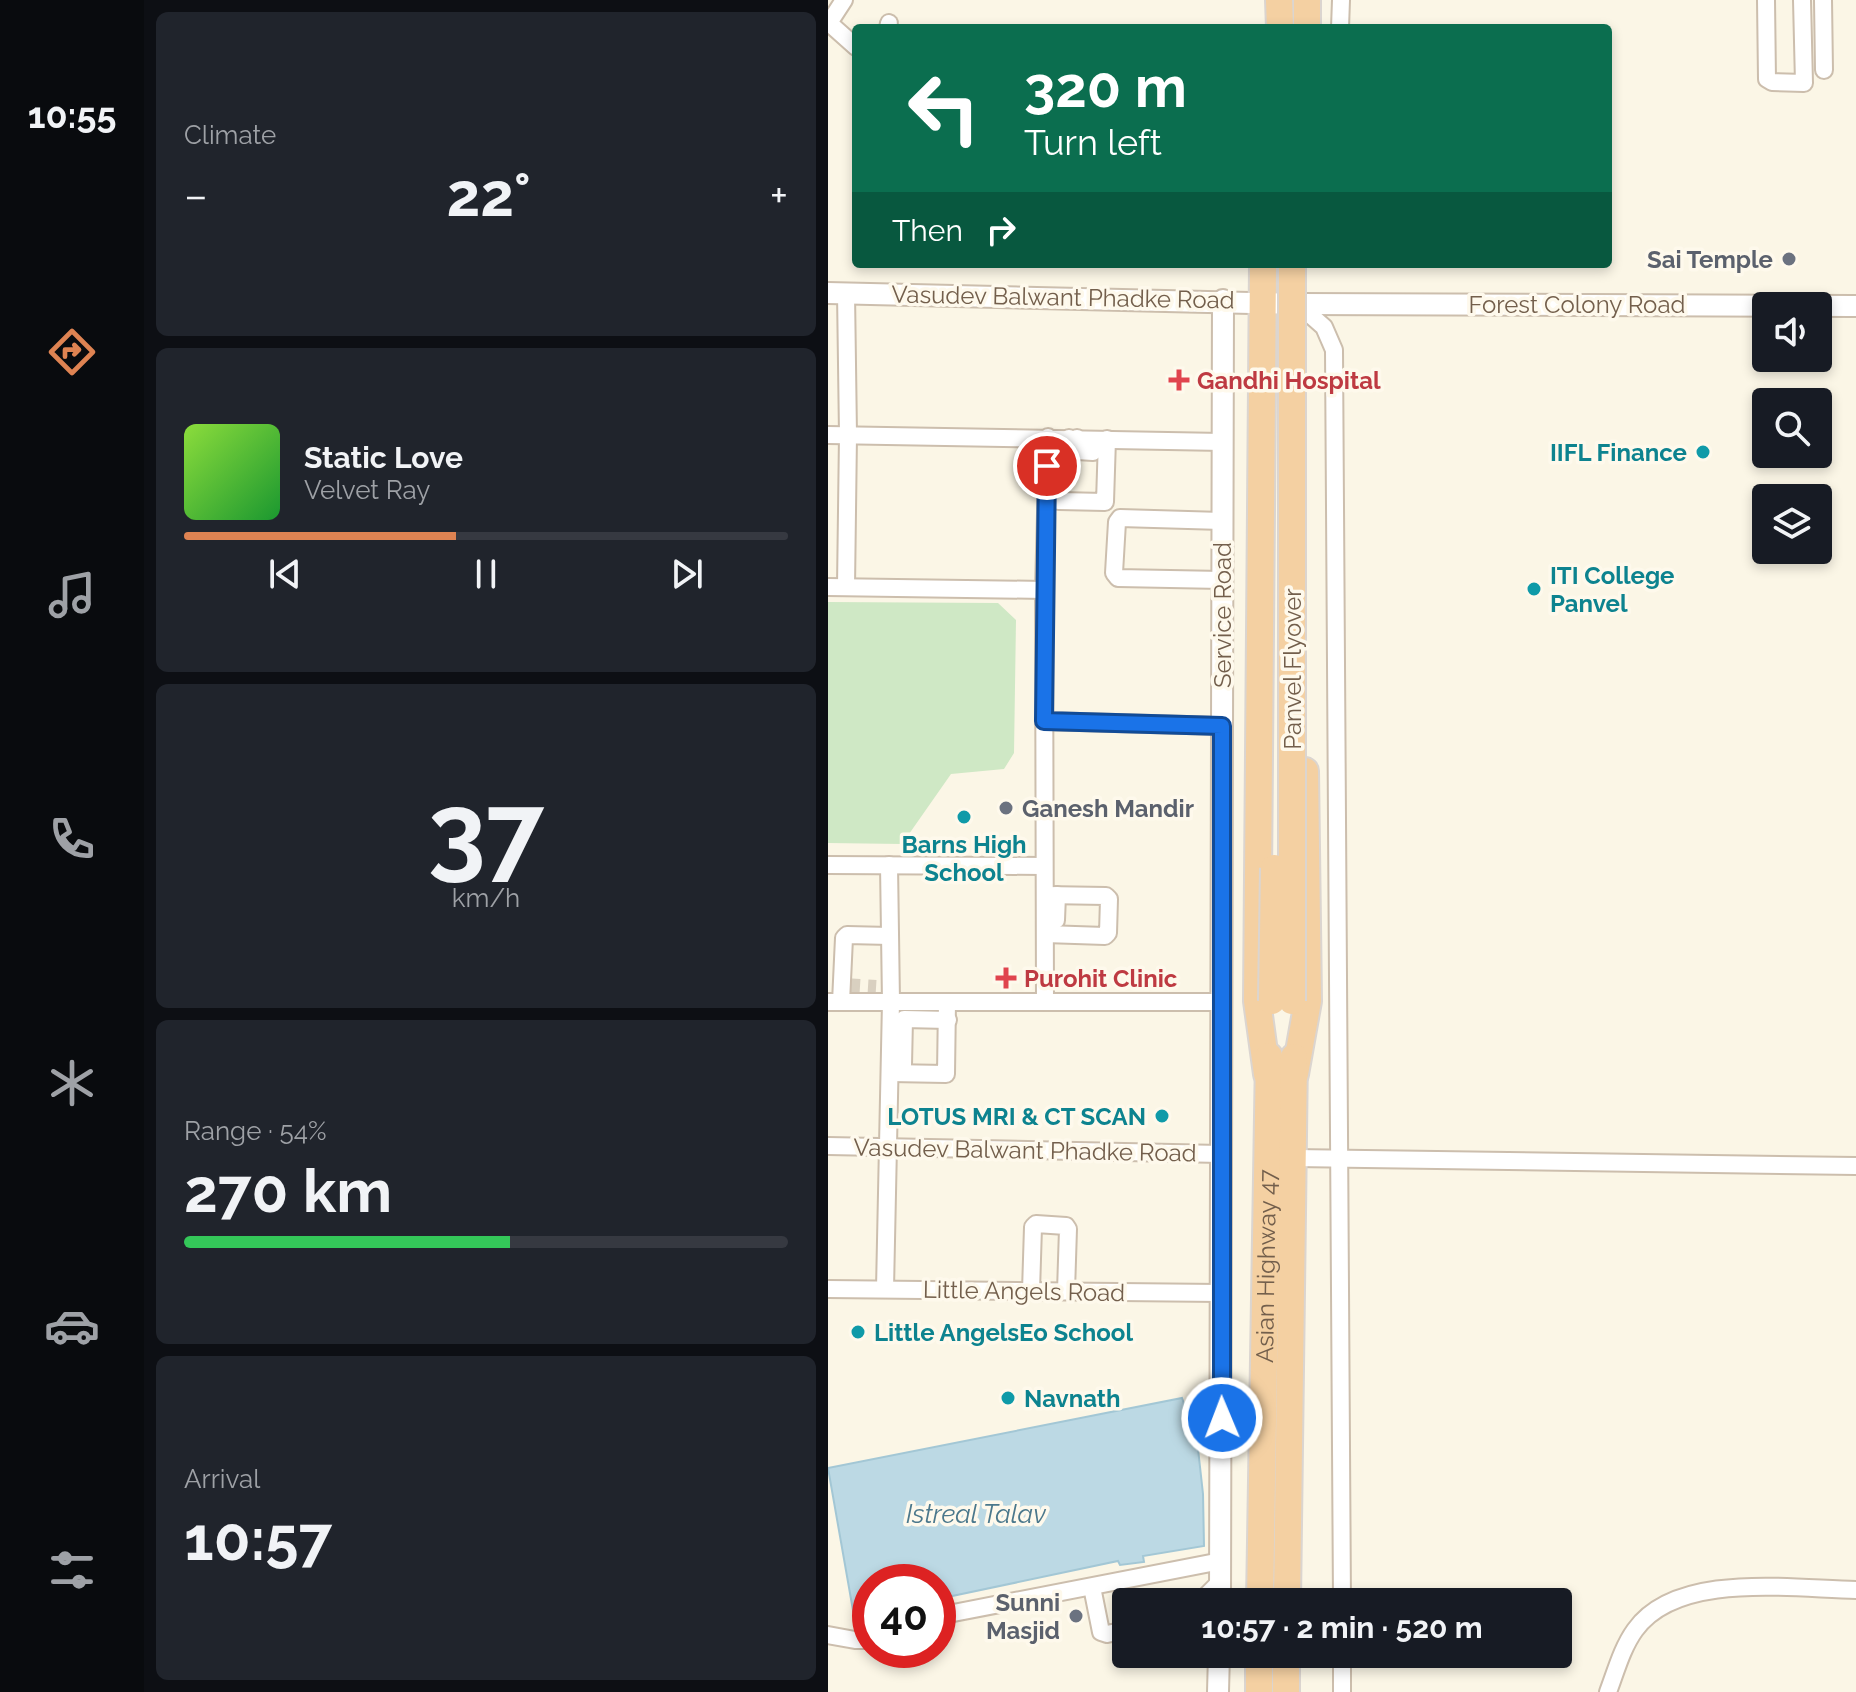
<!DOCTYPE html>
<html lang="en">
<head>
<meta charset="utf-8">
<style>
  body { margin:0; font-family:Raleway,sans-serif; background:#20242c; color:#f1f3f6; height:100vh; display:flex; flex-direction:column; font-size:30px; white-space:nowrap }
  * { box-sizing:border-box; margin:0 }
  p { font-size:26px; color:#9ea1a6 }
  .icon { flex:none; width:44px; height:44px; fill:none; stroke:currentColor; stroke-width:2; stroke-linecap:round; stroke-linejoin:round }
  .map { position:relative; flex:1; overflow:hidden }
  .sheet { display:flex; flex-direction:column; gap:12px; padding:12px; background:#0d0f14; width:684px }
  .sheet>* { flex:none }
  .hud { position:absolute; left:24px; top:24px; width:760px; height:244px; border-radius:8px; box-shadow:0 4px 12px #0003; background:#0b6e4f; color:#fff; overflow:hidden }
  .controls { position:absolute; left:924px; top:292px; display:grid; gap:16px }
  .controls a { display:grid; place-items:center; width:80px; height:80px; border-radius:8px; background:#171b24; box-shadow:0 4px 12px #0003; font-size:40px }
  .speed { position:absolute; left:24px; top:1564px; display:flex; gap:16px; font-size:40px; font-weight:700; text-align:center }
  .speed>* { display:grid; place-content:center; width:104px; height:104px; border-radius:50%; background:#171b24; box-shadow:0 4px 12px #0003; line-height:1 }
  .speed .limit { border:12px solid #d22; background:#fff; color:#111 }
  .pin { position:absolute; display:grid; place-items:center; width:68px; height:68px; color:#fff; margin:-34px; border:4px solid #fff; border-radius:50%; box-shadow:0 2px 8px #0007 }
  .me { position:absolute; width:88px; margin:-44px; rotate:359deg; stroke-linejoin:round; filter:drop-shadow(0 0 6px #0008) }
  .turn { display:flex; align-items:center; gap:28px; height:168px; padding:0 40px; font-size:36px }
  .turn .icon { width:104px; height:104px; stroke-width:2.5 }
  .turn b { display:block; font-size:56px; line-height:68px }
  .then { display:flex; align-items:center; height:76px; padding:0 40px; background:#0003; gap:16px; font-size:30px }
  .big { font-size:60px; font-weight:700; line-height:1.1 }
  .sheet .widget { flex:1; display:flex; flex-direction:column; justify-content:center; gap:12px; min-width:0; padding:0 28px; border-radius:12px; background:#20242c }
  .sheet .dial { align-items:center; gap:0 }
  .dial b { font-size:104px; line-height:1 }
  .song { display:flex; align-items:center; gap:24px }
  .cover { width:96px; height:96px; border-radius:12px; background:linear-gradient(135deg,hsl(90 70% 55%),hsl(130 70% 35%)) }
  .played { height:8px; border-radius:4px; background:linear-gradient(90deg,#de8352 45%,#363941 45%) }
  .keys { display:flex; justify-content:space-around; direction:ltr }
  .heat { display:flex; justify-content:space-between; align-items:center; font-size:44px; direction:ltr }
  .charge { height:12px; border-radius:6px; background:linear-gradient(90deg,#34c759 54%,#363941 0) }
  .trip { position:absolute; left:284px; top:1588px; width:460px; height:80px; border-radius:8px; background:#171b24; box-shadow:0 4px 12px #0003; font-weight:700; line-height:80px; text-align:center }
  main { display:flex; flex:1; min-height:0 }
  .tabs { display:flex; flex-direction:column; width:144px; justify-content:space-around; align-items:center; background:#090b0e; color:#9ea1a6 }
  .tabs .icon { width:56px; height:56px }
  .tabs .current { color:#de8352 }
  .tabs b { font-size:36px; color:#f1f3f6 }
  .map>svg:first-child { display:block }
  .green { fill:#cfe8c5 }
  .water { fill:#bcd9e4; stroke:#a3c7d5; stroke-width:2 }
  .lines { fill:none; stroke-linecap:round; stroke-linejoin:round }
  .minor-tunnel { stroke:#d9d0c0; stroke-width:16; stroke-dasharray:16 8; stroke-linecap:butt }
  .minor-casing { stroke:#ccbead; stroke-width:20 }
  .tertiary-casing { stroke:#ccbead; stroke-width:24 }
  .trunk-casing { stroke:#dbd5d0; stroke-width:30 }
  .minor { stroke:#fff; stroke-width:16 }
  .tertiary { stroke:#fff; stroke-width:20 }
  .trunk { stroke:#f4d0a2; stroke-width:26 }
  .trunk-bridge-casing { stroke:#dbd5d0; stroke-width:30; stroke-linecap:butt }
  .trunk-bridge { stroke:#f4d0a2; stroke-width:26 }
  .route-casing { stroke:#114b97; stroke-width:20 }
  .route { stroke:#1a73e8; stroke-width:14 }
  .worship-dot { fill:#6b7280; stroke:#fef9ec; stroke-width:3 }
  .health-dot { fill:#e0444e; stroke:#fef9ec; stroke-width:3 }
  .culture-dot { fill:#0f9aa8; stroke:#fef9ec; stroke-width:3 }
  .labels { text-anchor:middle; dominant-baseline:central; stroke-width:7; stroke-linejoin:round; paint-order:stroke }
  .worship-label { font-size:24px; font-weight:bold; fill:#5b616d; stroke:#fef9ec; text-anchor:end }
  .street-label { font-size:24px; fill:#735f4c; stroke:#fef9ec }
  .health-label { font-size:24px; font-weight:bold; fill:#be3a42; stroke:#fef9ec; text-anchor:start }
  .culture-label { font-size:24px; font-weight:bold; fill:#0d838f; stroke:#fef9ec; text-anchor:start }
  .water-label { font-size:26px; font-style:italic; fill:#4b788c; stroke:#fef9ec }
</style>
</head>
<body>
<main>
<nav class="tabs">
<b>10:55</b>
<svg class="icon current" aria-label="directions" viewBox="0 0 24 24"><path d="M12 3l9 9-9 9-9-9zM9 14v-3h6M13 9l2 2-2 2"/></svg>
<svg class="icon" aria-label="music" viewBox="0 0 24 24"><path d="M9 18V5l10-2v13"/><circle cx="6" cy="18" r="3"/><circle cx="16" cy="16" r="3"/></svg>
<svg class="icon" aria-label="phone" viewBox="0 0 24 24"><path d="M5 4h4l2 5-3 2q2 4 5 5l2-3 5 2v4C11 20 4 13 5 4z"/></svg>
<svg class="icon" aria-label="climate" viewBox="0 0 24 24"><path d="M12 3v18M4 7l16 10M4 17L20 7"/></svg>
<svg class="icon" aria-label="car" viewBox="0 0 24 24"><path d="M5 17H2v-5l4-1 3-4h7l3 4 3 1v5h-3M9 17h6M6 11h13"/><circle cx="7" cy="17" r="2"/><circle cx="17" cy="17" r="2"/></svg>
<svg class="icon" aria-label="filters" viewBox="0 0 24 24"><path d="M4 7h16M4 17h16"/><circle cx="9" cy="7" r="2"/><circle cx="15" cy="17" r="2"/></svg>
</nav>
<section class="sheet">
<div class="widget"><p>Climate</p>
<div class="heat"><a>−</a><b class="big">22°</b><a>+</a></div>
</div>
<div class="widget">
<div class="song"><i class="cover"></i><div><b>Static Love</b><p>Velvet Ray</p></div></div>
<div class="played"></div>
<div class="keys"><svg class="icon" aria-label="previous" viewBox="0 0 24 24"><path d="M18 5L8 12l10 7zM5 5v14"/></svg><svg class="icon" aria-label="pause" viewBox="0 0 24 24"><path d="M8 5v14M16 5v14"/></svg><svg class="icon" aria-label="next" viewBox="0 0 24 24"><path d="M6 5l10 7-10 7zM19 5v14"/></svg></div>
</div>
<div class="widget dial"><b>37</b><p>km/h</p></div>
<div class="widget"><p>Range · 54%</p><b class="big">270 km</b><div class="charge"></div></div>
<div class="widget"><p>Arrival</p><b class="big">10:57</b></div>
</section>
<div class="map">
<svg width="1028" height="1692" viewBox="0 0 1028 1692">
  <rect width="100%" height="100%" fill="#fbf6e6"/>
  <path class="green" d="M0,602L170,603L188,620L186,753L176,769L123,774L74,844L0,843Z"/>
  <path class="water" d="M354,1398L369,1440L375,1494L376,1546L315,1556L316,1562L292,1565L290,1561L110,1599V1582H42V1613L26,1616L0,1468Z"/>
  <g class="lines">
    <path class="minor-tunnel" d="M16,986L48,988"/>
    <g class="minor-casing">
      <g id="minor">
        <path d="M16,0L1,23L28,47"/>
        <path d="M938,0L939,79L944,82L976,83L974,0"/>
        <path d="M995,0L996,70"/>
        <path d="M60,28L61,23"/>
        <path d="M512,28L513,0"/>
        <path d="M18,293L20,435L18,587"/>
        <path d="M470,304L496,327L506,350L514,1602"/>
        <path d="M0,435L395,442"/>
        <path d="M241,438V450L228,458L227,498L231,501L277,502L279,439"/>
        <path d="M249,438V451L265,452"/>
        <path d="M394,580L290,578L286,573L289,522L292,518L394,521"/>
        <path d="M0,587L216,590"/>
        <path d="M216,721L394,726"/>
        <path d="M0,865L216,866"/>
        <path d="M217,895L278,896L281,899L280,933L277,936L217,934"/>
        <path d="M217,923L228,920L229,895"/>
        <path d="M0,1002H393"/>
        <path d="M13,1002L16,938L19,935L62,936"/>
        <path d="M217,1002L216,590L220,437"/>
        <path d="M75,1065L76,1019L120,1020"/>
        <path d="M62,1073L118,1074L119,1002"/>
        <path d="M0,1146L393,1154"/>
        <path d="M466,1158L1028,1166"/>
        <path d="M0,1289L393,1293"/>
        <path d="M57,1289L63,1002L61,865"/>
        <path d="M203,1291L205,1227L208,1224L238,1226L240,1229L238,1291"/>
        <path d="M264,1587L273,1632L279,1634L298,1630"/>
        <path d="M372,1602L393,1581"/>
        <path d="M110,1616L393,1561"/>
        <path d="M0,1635L27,1640H42"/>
        <path d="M514,1654V1692"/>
        <path d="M780,1692C788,1671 794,1648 807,1630C849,1571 964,1589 1028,1590"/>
      </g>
    </g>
    <g class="tertiary-casing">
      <g id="tertiary">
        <path d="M0,293L470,304L1028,306"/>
        <path d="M392,1602L395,300"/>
        <path d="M390,1692L391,1654"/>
      </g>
    </g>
    <g class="trunk-casing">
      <g id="trunk">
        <path d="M451,0L452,28"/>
        <path d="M479,28V0"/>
        <path d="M435,264L429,1001L439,1074"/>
        <path d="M467,1074L480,1001L477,771"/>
        <path id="s1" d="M432,1602L441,1056"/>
        <path d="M459,1602L466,1057"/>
        <path d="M431,1692V1654"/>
        <path d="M458,1692V1654"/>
      </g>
    </g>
    <use href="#minor" class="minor"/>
    <use href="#tertiary" class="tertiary"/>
    <use href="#trunk" class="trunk"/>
    <g class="trunk-bridge-casing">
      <g id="trunk-bridge">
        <path d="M444,1001L446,868"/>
        <path d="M464,1001V264"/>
      </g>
    </g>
    <use href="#trunk-bridge" class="trunk-bridge"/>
  </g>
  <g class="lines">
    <g class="route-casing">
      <path id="route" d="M219,466L216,721L394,726V1418"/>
    </g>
    <use href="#route" class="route"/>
  </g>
  <g class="worship-dot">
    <circle cx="961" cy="259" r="8"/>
    <circle cx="178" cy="808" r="8"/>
    <circle cx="248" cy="1616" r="8"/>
  </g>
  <g class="health-dot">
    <path d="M347 368h8v8h8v8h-8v8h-8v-8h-8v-8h8z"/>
    <path d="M174 966h8v8h8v8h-8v8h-8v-8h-8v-8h8z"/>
  </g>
  <g class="culture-dot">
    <circle cx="875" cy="452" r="8"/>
    <circle cx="706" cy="589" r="8"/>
    <circle cx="136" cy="817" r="8"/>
    <circle cx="334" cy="1116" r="8"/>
    <circle cx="30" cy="1332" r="8"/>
    <circle cx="180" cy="1398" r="8"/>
  </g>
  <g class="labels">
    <g class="worship-label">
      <text x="945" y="259">Sai Temple</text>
      <text x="194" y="808" text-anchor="start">Ganesh Mandir</text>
      <text x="232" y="1602">Sunni<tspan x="232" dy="28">Masjid</tspan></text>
    </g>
    <g class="street-label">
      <text transform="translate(235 297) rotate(1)">Vasudev Balwant Phadke Road</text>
      <text x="749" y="304">Forest Colony Road</text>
      <text transform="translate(394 615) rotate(-90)">Service Road</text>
      <text transform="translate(464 669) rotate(-90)">Panvel Flyover</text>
      <text transform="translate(197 1150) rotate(1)">Vasudev Balwant Phadke Road</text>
      <text stroke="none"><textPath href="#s1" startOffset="336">Asian Highway 47</textPath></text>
      <text transform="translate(196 1291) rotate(1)">Little Angels Road</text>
    </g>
    <g class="health-label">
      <text x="369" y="380">Gandhi Hospital</text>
      <text x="196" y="978">Purohit Clinic</text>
    </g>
    <g class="culture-label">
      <text x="859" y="452" text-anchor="end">IIFL Finance</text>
      <text x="722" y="575">ITI College<tspan x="722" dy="28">Panvel</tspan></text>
      <text x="136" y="844" text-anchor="middle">Barns High<tspan x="136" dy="28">School</tspan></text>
      <text x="318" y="1116" text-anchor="end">LOTUS MRI &amp; CT SCAN</text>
      <text x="46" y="1332">Little AngelsEo School</text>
      <text x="196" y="1398">Navnath</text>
    </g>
    <g class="water-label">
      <text x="148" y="1514">Istreal Talav</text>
    </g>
  </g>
</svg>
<div class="controls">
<a><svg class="icon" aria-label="sound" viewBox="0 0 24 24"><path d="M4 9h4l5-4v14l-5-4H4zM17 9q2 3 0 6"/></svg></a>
<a><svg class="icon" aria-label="search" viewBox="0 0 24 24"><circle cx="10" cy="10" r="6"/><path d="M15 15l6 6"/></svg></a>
<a><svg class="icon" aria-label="layers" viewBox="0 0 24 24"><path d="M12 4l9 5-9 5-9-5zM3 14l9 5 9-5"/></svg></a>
</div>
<div class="speed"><div class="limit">40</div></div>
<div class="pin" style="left:219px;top:466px;background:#d93025"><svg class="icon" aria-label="arrive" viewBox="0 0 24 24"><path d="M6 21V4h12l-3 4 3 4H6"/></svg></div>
<svg class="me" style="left:394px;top:1418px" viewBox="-20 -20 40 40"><circle r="17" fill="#1a73e8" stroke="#fff" stroke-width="3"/><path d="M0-11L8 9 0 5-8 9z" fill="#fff"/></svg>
<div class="trip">10:57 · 2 min · 520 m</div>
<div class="hud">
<div class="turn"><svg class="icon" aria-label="left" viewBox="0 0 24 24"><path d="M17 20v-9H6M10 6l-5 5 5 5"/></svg><div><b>320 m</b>Turn left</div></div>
<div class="then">Then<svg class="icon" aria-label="right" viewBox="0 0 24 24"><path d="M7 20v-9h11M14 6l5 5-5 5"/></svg></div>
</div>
</div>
</main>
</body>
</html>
